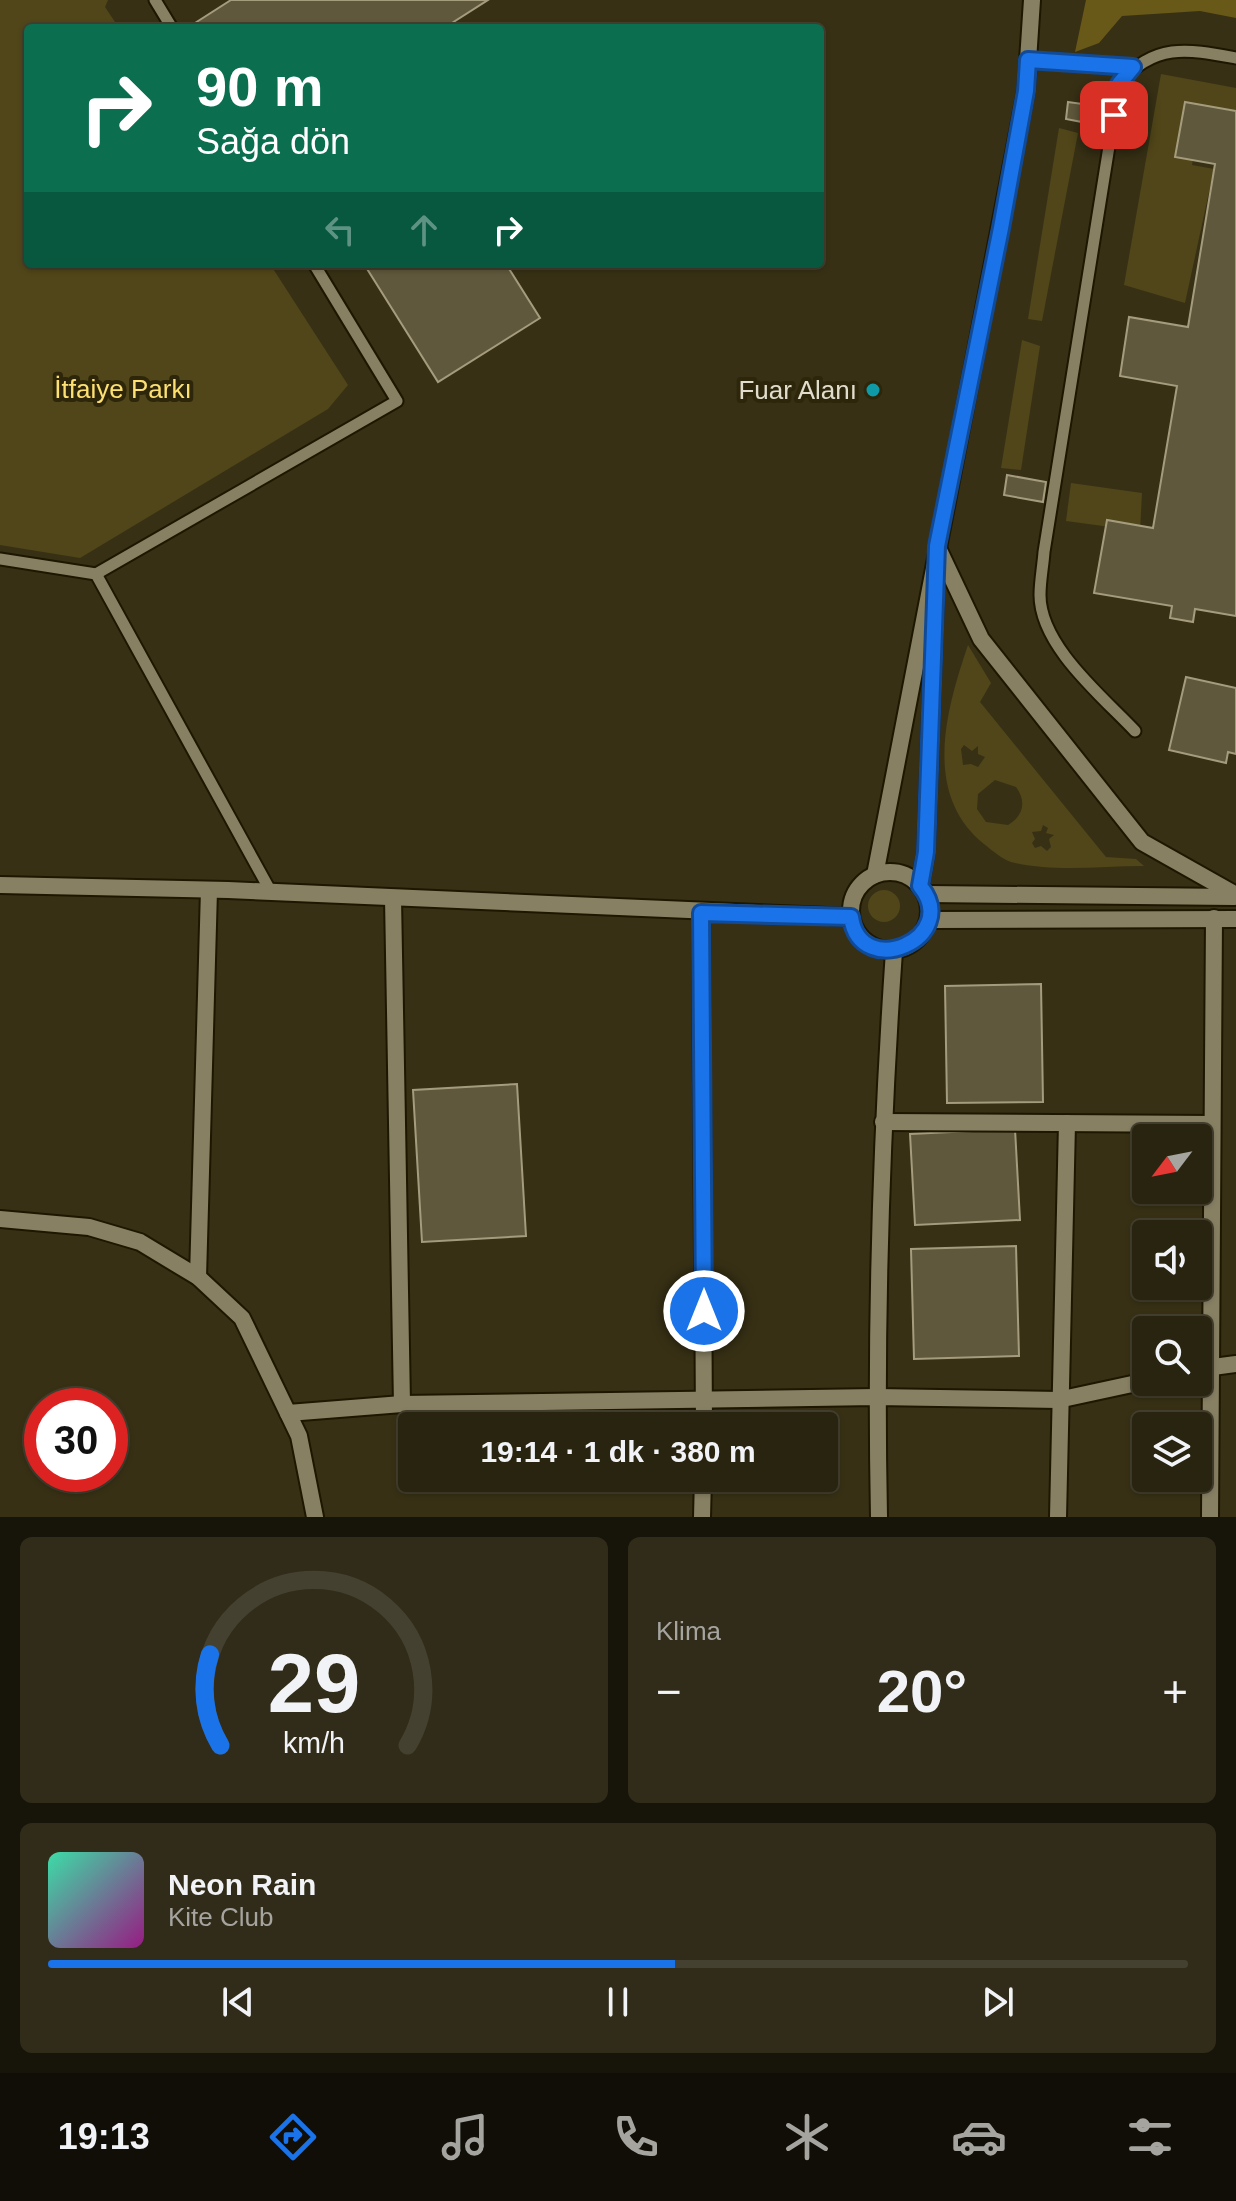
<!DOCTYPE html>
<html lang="tr">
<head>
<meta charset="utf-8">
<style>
  body { margin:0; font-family:Helvetica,sans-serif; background:#312c19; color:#f1f3f6; height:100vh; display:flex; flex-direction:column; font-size:30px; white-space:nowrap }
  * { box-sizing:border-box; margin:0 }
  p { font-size:26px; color:#a5a49f }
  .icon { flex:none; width:44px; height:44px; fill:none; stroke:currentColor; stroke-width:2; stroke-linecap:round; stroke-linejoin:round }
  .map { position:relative; height:1517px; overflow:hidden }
  .side { display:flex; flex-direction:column; gap:20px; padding:20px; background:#171409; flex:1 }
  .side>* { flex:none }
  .hud { position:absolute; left:24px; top:24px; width:800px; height:244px; border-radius:8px; box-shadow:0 2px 6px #0004,0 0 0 2px #454130; background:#0b6e4f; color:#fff; overflow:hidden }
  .needle { width:52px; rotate:238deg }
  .fabs { position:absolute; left:1132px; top:1124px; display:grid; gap:16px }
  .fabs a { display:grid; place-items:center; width:80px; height:80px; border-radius:8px; background:#292410; box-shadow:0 2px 6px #0004,0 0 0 2px #454130; font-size:40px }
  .speed { position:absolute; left:24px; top:1388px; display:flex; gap:16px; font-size:40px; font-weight:700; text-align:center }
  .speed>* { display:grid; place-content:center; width:104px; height:104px; border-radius:50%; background:#292410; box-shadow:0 2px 6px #0004,0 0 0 2px #454130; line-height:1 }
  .speed .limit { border:12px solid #d22; background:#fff; color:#111 }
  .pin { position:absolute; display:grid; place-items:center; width:68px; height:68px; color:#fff; margin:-34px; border-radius:16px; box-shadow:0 4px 12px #0006 }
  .me { position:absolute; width:88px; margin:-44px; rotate:0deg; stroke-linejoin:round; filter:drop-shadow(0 0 6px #0008) }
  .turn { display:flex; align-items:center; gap:28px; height:168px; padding:0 40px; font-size:36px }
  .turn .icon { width:104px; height:104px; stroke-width:2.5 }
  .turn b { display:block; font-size:56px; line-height:68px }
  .lanes { display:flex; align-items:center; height:76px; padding:0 40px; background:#0003; justify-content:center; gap:40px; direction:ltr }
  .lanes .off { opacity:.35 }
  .big { font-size:60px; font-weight:700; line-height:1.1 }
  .side .widget { flex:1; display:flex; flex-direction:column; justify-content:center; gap:12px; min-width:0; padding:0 28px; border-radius:12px; background:#312c19 }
  .side .dial { align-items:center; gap:0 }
  .dial svg { height:208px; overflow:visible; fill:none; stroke:#454130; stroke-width:7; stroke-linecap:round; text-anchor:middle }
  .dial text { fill:#f1f3f6; stroke:none }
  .song { display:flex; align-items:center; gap:24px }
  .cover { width:96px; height:96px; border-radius:12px; background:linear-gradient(135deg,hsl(160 70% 55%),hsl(310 70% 35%)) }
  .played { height:8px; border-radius:4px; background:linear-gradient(90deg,#1a73e8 55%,#454130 55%) }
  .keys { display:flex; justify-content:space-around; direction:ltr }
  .heat { display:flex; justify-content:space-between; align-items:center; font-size:44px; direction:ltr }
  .side .tiles { flex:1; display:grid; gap:20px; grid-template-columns:1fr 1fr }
  .widget:last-child { grid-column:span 2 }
  .trip { position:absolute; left:398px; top:1412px; width:440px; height:80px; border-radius:8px; background:#292410; box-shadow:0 2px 6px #0004,0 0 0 2px #454130; font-weight:700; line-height:80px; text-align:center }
  .tabs { display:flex; height:128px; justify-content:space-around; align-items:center; background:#100e06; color:#a5a49f }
  .tabs .icon { width:56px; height:56px }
  .tabs .on { color:#1a73e8 }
  .tabs b { font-size:36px; color:#f1f3f6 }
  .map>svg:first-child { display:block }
  .green { fill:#514619; fill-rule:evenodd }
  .forest { fill:#685919 }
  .building { fill:#60583c; stroke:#a59c7e; stroke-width:2 }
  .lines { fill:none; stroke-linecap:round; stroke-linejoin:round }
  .lane-casing { stroke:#1e1700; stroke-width:15 }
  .street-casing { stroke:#1e1700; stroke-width:20 }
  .lane { stroke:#888063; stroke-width:11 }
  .street { stroke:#888063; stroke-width:16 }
  .route-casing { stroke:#114b97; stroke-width:20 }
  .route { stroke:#1a73e8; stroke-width:14 }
  .culture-dot { fill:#0f9aa8; stroke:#2d260a; stroke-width:3 }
  .labels { text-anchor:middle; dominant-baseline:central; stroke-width:8; stroke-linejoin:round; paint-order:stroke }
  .park-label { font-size:26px; fill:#fde072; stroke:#2d260a }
  .poi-label { font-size:26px; fill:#e1ddcd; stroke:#2d260a; text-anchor:end }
</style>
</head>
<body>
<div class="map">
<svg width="1236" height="1517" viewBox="0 0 1236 1517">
  <rect width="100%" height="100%" fill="#373015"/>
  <g class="green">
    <path d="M0,0H108L105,7L119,28H28V264H270L348,385L328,409L80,558L0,545Z"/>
    <path d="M1161,74L1236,88V114L1202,110L1192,165L1214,169L1185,303L1124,285Z"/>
    <path d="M1059,128L1078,133L1042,321L1028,319Z"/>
    <path d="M1022,340L1040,346L1021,470L1001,468Z"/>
    <path d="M1071,483L1142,493L1140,531L1066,521Z"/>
    <path d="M968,645L991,683L980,702L1106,857L1136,859L1144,866C1102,866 1056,872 1015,863C1004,861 993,851 984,844C922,794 946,710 968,645ZM964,745L972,751L978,746V754L985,757L978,767L971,764L963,765L961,749ZM995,780L1016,787C1027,802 1023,816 1008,825L986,822L977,809L978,794ZM1043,825L1048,828L1046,833L1054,835L1049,839L1051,847L1047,851L1041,846L1035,848L1032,843L1035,839L1032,832L1041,831Z"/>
    <circle cx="884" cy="906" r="16"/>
  </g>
  <path class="forest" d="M1086,0H1236V18L1200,11L1122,16L1099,43L1075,52Z"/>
  <g class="building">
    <path d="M231,0H488L444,28H198L195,23Z"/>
    <path d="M1068,102L1090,105L1087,123L1066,119Z"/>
    <path d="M1185,102L1236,111V616L1195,609L1193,622L1170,618L1172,606L1094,593L1107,520L1153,528L1177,386L1120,376L1129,317L1188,327L1215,164L1175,157Z"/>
    <path d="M364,264H506L540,318L438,382Z"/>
    <path d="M1007,475L1046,482L1043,502L1004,495Z"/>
    <path d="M1186,677L1236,688V754L1228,752L1226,763L1169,750Z"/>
    <path d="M1041,984L1043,1102L947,1103L945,986Z"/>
    <path d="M517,1084L526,1236L422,1242L413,1090Z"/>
    <path d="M1015,1129L1020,1220L915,1225L910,1134Z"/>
    <path d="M1016,1246L1019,1356L914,1359L911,1249Z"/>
  </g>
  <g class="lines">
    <g class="lane-casing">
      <g id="lane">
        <path d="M155,0L172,28"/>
        <path d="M1028,60L1133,67"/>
        <path d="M0,559L96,574L271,892"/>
        <path d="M96,574L397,401L314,264"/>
        <path d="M1135,731C1103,697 1040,646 1040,595C1040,581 1043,566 1044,552L1119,84C1154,42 1188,49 1236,58"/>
      </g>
    </g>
    <g class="street-casing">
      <g id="street">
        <path d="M937,546L981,639L1142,842L1236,895"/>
        <circle cx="890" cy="911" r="39"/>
        <path d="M875,875L1026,91L1032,0"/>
        <path d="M0,885L228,890L851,917"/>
        <path d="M920,886L926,852L935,600"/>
        <path d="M927,894L1234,897"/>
        <path d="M393,898L402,1404"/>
        <path d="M701,913L704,1426"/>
        <path d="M929,920L1236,919"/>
        <path d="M883,1122L1212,1124"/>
        <path d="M0,1219L89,1227L140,1242L198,1277L242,1318L299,1436L315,1517"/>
        <path d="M198,1277L209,890"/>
        <path d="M1198,1369L1236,1364"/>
        <path d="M288,1413L402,1404L876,1397L1058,1400L1146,1381"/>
        <path d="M702,1517L703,1478"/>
        <path d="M879,1517C875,1328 881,1140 894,951"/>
        <path d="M1058,1517L1067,1123"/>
        <path d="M1210,1517L1214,918"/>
      </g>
    </g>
    <use href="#lane" class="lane"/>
    <use href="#street" class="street"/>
  </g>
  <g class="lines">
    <g class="route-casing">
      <path id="route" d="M704,1311L701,913L851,917C860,982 963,938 920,886L926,852L937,546L1001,228L1026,91L1028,60L1133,67L1119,84L1114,115"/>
    </g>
    <use href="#route" class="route"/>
  </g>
  <circle class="culture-dot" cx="873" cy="390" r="8"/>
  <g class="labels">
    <g class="park-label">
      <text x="123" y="389">İtfaiye Parkı</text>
    </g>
    <g class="poi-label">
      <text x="857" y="390">Fuar Alanı</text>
    </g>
  </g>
</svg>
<div class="fabs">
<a><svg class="needle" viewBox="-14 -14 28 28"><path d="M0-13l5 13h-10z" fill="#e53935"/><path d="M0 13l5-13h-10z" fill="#a5a49f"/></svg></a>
<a><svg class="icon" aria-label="sound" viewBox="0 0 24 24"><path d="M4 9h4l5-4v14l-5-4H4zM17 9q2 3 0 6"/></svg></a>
<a><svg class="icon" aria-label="search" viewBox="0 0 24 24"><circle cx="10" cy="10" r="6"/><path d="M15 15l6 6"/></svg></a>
<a><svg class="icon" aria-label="layers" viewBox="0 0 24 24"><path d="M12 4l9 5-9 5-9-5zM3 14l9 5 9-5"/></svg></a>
</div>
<div class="speed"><div class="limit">30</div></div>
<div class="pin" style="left:1114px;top:115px;background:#d93025"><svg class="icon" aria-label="arrive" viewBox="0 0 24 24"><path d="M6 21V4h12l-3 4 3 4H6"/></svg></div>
<svg class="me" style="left:704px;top:1311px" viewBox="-20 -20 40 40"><circle r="17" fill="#1a73e8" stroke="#fff" stroke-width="3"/><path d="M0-11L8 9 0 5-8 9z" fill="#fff"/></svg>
<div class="trip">19:14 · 1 dk · 380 m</div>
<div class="hud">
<div class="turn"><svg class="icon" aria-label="right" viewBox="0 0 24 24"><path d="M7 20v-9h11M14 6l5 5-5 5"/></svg><div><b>90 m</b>Sağa dön</div></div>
<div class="lanes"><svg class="icon off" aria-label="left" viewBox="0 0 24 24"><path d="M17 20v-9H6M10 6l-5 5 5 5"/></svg><svg class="icon off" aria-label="ahead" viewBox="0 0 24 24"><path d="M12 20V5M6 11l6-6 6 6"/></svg><svg class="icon" aria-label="right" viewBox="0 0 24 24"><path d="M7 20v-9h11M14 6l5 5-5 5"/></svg></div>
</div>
</div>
<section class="side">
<div class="tiles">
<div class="widget dial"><svg viewBox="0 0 100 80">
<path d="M14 69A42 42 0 1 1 86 69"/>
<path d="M14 69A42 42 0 0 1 10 34" stroke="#1a73e8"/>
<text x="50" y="56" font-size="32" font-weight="700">29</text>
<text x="50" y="72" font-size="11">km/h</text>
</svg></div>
<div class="widget"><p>Klima</p>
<div class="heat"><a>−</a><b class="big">20°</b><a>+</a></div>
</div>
<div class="widget">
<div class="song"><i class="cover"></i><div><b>Neon Rain</b><p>Kite Club</p></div></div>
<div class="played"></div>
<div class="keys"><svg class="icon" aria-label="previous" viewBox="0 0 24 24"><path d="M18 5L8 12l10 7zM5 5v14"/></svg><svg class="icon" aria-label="pause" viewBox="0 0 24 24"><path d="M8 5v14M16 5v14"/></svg><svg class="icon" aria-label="next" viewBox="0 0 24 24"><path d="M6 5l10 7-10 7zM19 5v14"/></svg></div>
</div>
</div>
</section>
<nav class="tabs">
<b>19:13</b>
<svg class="icon on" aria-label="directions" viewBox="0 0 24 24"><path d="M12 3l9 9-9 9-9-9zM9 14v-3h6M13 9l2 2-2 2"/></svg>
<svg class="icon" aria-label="music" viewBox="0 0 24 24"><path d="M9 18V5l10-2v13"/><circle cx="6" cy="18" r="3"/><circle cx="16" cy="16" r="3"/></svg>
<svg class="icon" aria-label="phone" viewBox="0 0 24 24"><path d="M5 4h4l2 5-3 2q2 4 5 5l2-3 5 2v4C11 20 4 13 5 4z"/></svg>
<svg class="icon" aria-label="climate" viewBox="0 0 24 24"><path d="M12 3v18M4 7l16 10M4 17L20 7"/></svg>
<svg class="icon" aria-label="car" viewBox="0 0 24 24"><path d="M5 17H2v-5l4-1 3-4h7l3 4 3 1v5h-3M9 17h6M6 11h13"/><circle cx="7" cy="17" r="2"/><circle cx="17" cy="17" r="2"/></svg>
<svg class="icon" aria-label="filters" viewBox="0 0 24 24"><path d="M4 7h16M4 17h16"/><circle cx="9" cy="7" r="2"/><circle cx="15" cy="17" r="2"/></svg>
</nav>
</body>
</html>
